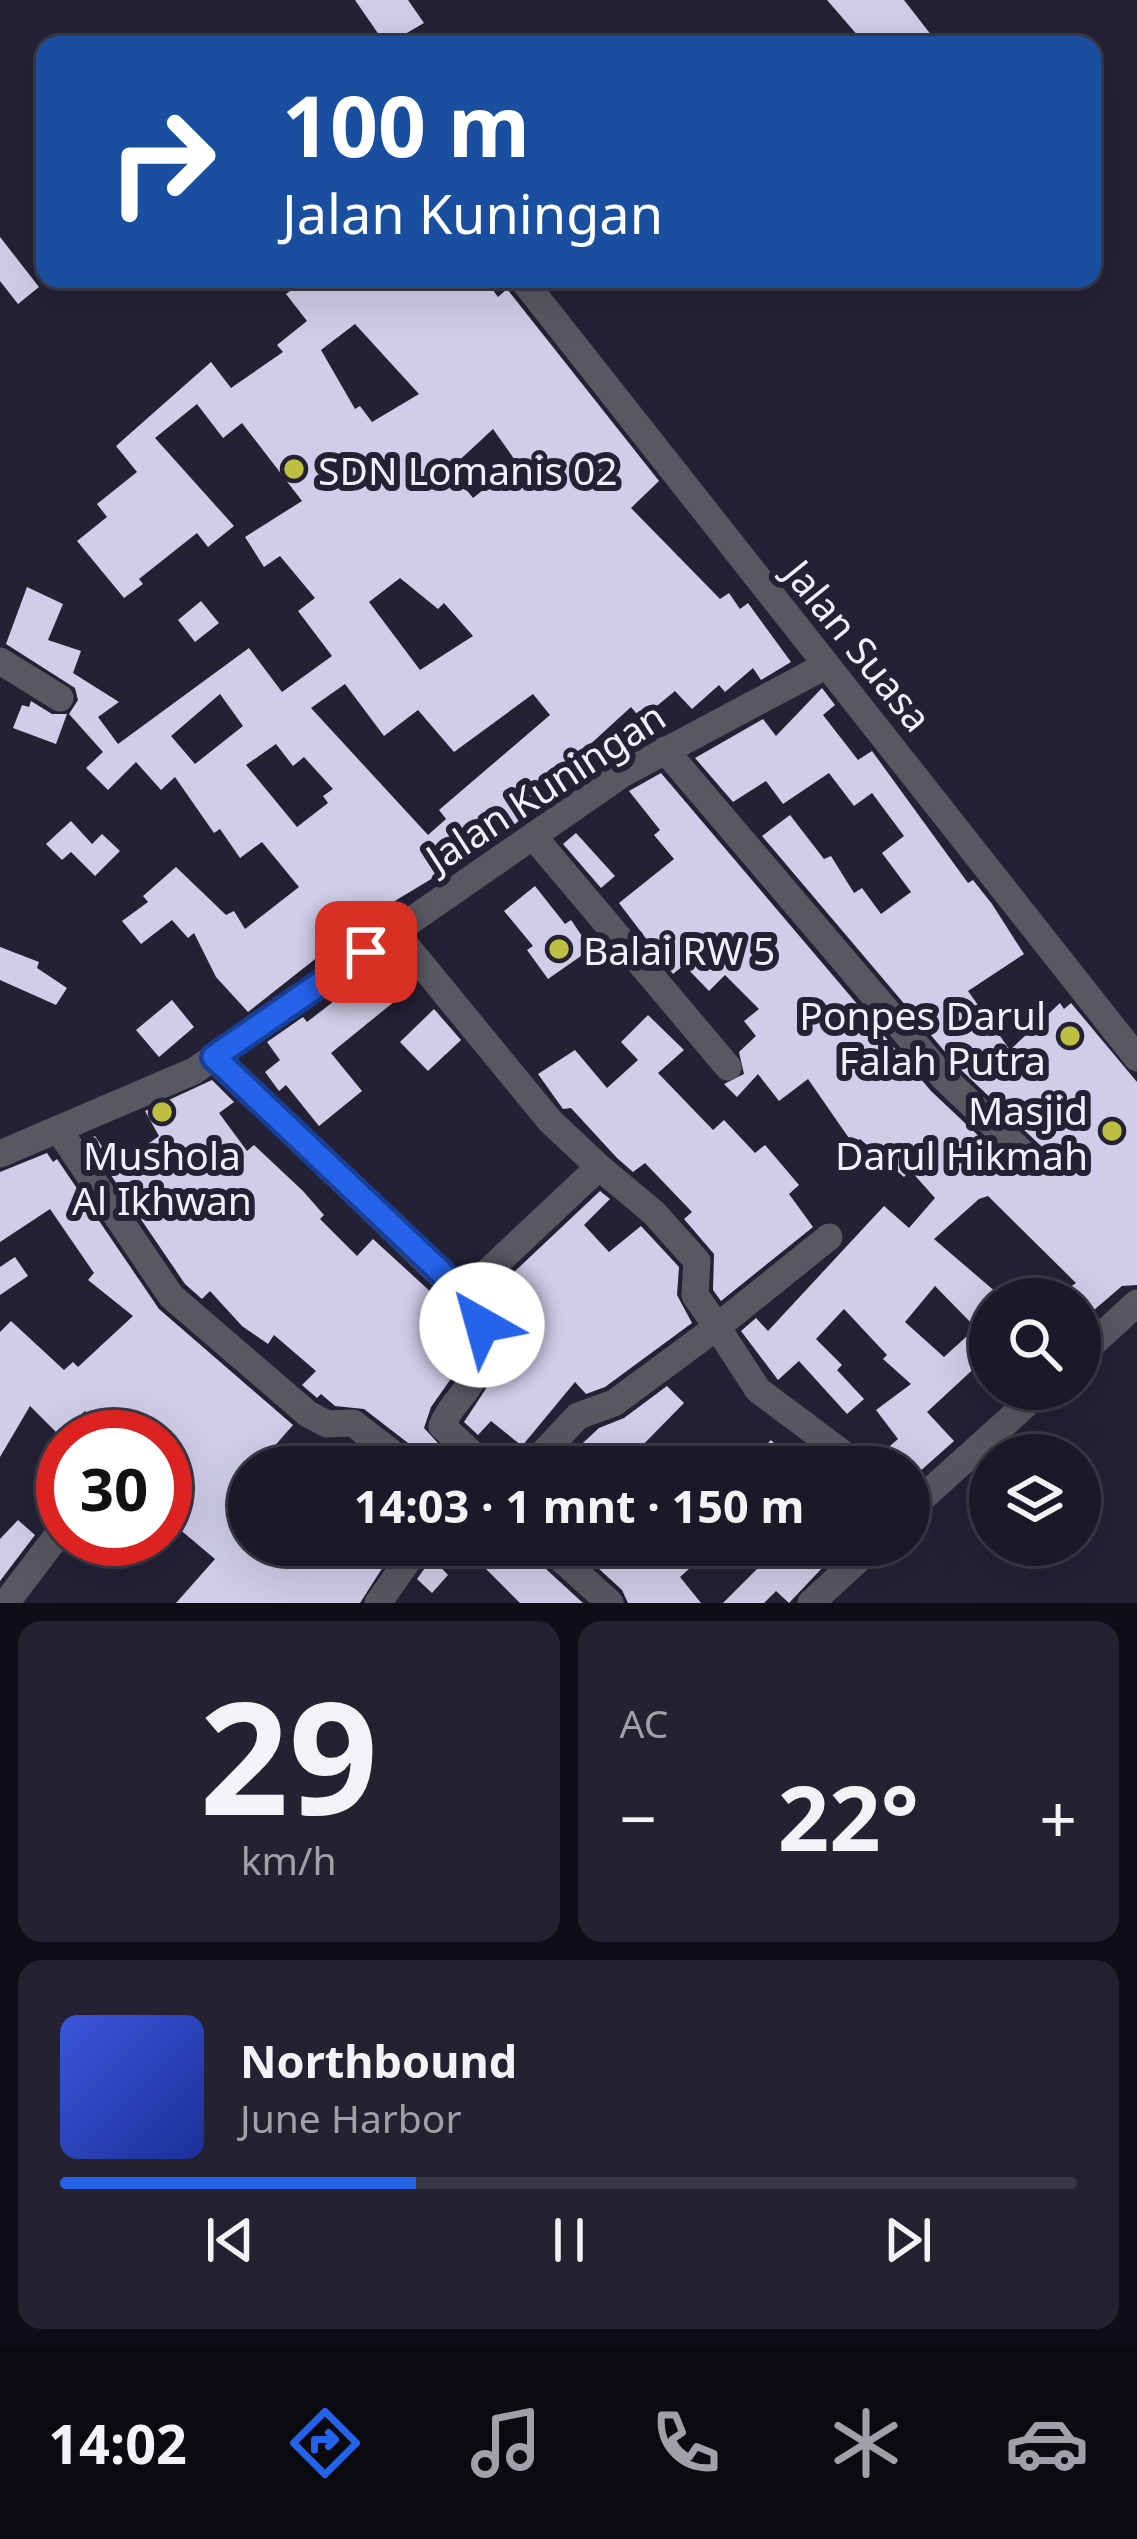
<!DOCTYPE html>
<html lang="id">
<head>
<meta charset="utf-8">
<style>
  body { margin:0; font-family:"Noto Sans",sans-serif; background:#242230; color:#f1f3f6; height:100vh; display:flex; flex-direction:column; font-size:45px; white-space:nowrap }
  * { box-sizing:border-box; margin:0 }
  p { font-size:39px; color:#a0a0a8 }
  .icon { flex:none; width:66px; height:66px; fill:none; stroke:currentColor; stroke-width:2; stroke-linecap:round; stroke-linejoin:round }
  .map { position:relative; height:1603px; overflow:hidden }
  .side { display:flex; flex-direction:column; gap:18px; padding:18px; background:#0f0e16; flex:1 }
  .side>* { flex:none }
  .top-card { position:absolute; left:36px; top:36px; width:1065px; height:252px; border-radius:24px; box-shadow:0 12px 48px #0002,0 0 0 3px #393845; background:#1a4fa0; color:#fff; overflow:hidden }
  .buttons { position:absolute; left:969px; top:1278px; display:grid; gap:24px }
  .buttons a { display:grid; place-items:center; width:132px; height:132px; border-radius:50%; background:#1b1928; box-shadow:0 12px 48px #0002,0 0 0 3px #393845; font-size:60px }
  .speed { position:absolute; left:36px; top:1410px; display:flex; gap:24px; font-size:60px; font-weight:700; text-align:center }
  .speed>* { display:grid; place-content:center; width:156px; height:156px; border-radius:50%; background:#1b1928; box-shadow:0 12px 48px #0002,0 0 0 3px #393845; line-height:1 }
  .speed .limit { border:18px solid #d22; background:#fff; color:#111 }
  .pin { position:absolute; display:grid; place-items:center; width:102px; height:102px; color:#fff; margin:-51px; border-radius:24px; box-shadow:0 6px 18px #0006 }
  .me { position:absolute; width:132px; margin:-66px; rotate:322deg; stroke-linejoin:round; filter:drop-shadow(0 0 9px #0008) }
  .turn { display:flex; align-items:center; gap:42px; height:252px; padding:0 48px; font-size:54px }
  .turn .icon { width:156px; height:156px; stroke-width:2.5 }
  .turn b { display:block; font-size:84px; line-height:102px }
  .big { font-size:90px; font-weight:700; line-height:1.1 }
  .side .tile { flex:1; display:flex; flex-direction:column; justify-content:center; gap:18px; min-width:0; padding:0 42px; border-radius:24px; background:#242230 }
  .side .dial { align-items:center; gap:0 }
  .dial b { font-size:156px; line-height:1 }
  .song { display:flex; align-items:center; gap:36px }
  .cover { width:144px; height:144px; border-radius:18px; background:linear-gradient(135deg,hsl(230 70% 55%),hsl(230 70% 35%)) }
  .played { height:12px; border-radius:6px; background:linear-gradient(90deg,#2563eb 35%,#393845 35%) }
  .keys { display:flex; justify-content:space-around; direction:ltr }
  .heat { display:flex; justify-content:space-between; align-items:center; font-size:66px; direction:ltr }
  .side .tiles { flex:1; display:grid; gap:18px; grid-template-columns:1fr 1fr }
  .tile:last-child { grid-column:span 2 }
  .trip { position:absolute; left:228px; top:1446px; width:702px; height:120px; border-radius:60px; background:#1b1928; box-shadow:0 12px 48px #0002,0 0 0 3px #393845; font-weight:700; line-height:120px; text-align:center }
  .tab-bar { display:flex; height:192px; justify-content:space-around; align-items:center; background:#0b0a10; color:#a0a0a8 }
  .tab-bar .icon { width:84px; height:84px }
  .tab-bar .active { color:#2563eb }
  .tab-bar b { font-size:54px; color:#f1f3f6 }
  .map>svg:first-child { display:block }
  .building { fill:#cfcde7; fill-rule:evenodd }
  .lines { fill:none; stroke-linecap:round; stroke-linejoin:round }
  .minor { stroke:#595862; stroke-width:27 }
  .route-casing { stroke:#184099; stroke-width:30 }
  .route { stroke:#2563eb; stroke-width:21 }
  .poi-dot { fill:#bdbf43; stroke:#242135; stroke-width:4.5 }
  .labels { text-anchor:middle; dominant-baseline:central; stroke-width:12; stroke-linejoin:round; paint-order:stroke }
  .poi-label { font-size:39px; fill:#f1f0fd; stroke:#242135; text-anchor:start }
  .street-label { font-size:39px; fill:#f1f0fd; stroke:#242135 }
</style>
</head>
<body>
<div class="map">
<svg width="1137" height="1603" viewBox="0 0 1137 1603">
  <rect width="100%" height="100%" fill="#242135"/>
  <g class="building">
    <path d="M355,0H408L424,23L386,45Z"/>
    <path d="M827,0H904L939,45H866Z"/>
    <path d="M0,237L39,287L18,304L0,281Z"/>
    <path d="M307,279H485L498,297L507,289L659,481L631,508L720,599L729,593L740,609L748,603L791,662L761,680L753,668L725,692L719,685L692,709L675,691L641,719L631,707L515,813L521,819L496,840L335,937L338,941L248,1012L216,977L194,933L188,938L172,920L141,944L122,921L148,902L143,896L176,867L226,915L234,911L245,929L299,887L262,842L240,858L220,829L214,833L175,777L161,790L136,762L108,790L86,768L103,752L69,714L78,700L75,688L6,644L27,587L63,604L48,640L81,651L73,673L119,702L98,717L118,744L249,648L282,692L332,656L298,611L315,598L280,556L264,567L245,537L302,501L242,423L223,438L197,404L155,438L234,526L208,547L197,533L139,579L143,584L124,598L77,541L107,517L97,504L137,472L116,446L211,362L231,388L283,352L277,345L307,321L286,294ZM355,324L419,394L372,422L360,406L355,409L321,350ZM493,429L517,463L473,498L450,469ZM400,578L438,609L444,603L473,636L420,670L369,602ZM345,684L384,736L418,710L454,752L533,694L550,715L439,810L446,819L428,835L311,708ZM220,694L243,726L195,764L171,736ZM276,744L293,766L304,757L333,789L323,796L328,803L297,827L246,765Z"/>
    <path d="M201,601L219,623L195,642L178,620Z"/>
    <path d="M822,688L835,705L823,715L858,760L872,751L968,883L973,880L992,904L1024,954L968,991L1010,1050L1060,1003L1064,1009L1071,1003L1137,1082V1285L1122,1286L1080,1322V1299H1053L1076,1283L988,1196L979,1199L934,1239L1004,1299H990V1373L980,1363L927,1412L954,1441L909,1481V1467H897L883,1452L898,1439L876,1410L911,1384L883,1359L887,1355L844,1309L816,1339L842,1365L837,1370L864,1399L847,1414L799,1361L778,1380L741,1331L756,1318L768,1331L884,1206L909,1228L935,1198L910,1170L904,1177L860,1139L853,1144L808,1079L779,1101L758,1074L737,1097L724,1084L744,1074L739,1052L756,1036L744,1021L759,1009L725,975L709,991L684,965L673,974L619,903L674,859L654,835L660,830L629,791L661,773L931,1091L1018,1173L1033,1176L1043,1170L1046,1155L1041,1146L957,1066L762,836L790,815L824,859L831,856L854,893L862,888L881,914L911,892L882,853L904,836L872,793L854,806L829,773L783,804L766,781L733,802L695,758L763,719L776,736ZM935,1286L976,1328L944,1357L905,1322Z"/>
    <path d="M31,701L52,714H67L56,744L13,728L22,705L29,707Z"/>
    <path d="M71,821L92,844L102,834L120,851L95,876L71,852L62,860L46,844Z"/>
    <path d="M576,833L615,876L601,888L563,844Z"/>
    <path d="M535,886L565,924L571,920L591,949L548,979L527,950L533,946L504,911Z"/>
    <path d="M0,947L39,962L37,968L67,988L56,1005L0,980Z"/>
    <path d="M377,968L400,997L331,1053L362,1091L319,1126L286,1085L279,1091L265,1072L280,1060L267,1042L303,1017L307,1022Z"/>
    <path d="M172,1000L194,1027L159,1057L136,1030Z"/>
    <path d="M434,1009L461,1040L428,1071L400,1042Z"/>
    <path d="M648,1015L684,1050L658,1073L713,1130L724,1120L755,1153L765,1145L799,1185L789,1194L813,1227L721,1301L713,1290L714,1254L684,1219L692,1212L645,1163L633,1172L617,1158L571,1108L563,1109L538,1074L575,1050L607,1088L638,1060L621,1042Z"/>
    <path d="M212,1080L234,1102L219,1113L247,1151L254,1145L303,1191L324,1215L320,1219L357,1256L373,1239L457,1316L444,1330L452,1337L455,1373L431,1407L424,1428L460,1467H428L421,1453L364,1409L335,1406L321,1394L317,1398L302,1385L316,1371L274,1335L268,1344L242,1326L210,1291L202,1299L185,1284L87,1140L95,1136L116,1167L159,1136L145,1111Z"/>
    <path d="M47,1153L53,1162L57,1159L159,1309L293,1425L272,1449L293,1467H249V1545H397L360,1603H176L215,1559L165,1517V1490L177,1476L165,1467V1437H113L85,1411L59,1435L30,1406L0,1457V1332L11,1321L64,1370L73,1362L78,1367L133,1316L88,1280L94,1273L50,1209L0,1242V1172Z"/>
    <path d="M600,1191L610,1199L584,1225L609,1252L641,1226L679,1267L677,1295L692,1323L605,1387L586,1394L575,1382L522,1446L491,1421L478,1435L464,1422L489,1384V1350L520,1310L495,1290Z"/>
    <path d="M15,1257L28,1276L0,1295V1267Z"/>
    <path d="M667,1386L684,1403L633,1455L645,1467H557L599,1428L624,1418Z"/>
    <path d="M771,1440L797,1467H743Z"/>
    <path d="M349,1443L381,1467H327Z"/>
    <path d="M18,1520L35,1535L0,1581V1539Z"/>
    <path d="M462,1545H528L534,1558L583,1603H520Z"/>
    <path d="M573,1545H695L680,1558L690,1568L680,1577L701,1603H628L622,1590Z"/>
    <path d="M736,1545H806L824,1566L789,1603L776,1591L764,1603H723L757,1569Z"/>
    <path d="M432,1558L448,1575L432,1593L417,1579Z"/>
  </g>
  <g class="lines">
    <g class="minor">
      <path d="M522,279L1137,1058"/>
      <path d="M0,661L60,698"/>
      <path d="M665,750L944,1078L1029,1159"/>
      <path d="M533,836L728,1067"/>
      <path d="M395,932L550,1121L599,1167L464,1294"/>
      <path d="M214,1057L478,1311L482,1325L468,1345C489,1384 453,1395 442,1426L486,1467"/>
      <path d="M58,1129L171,1296L308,1414L327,1424L353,1423L410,1467"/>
      <path d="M0,1154L194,1071L624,773L825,666"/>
      <path d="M599,1167L654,1213L697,1261L695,1295L717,1327L829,1237"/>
      <path d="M1080,1355L1137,1303"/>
      <path d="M530,1467L578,1416L614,1403L717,1327L758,1390L861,1467"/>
      <path d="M909,1510L1043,1389"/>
      <path d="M546,1545L610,1603"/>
      <path d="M6,1603L63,1528"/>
      <path d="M378,1603L419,1545"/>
      <path d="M811,1603L874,1545"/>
    </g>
  </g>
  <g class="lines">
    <g class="route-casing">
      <path id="route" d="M366,952L214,1057L464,1294L482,1325"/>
    </g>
    <use href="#route" class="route"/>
  </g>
  <g class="poi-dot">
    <circle cx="294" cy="469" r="12"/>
    <circle cx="559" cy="949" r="12"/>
    <circle cx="1070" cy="1036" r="12"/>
    <circle cx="162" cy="1112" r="12"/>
    <circle cx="1112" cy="1131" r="12"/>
  </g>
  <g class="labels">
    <g class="poi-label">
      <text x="318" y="469">SDN Lomanis 02</text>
      <text x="583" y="949">Balai RW 5</text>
      <text x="1046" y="1014" text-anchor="end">Ponpes Darul<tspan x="1046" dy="45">Falah Putra</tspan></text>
      <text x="1088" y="1109" text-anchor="end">Masjid<tspan x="1088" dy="45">Darul Hikmah</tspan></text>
      <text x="162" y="1154" text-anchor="middle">Mushola<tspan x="162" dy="45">Al Ikhwan</tspan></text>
    </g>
    <g class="street-label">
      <text transform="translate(859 645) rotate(51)">Jalan Suasa</text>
      <text transform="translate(545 786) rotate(-33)">Jalan Kuningan</text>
    </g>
  </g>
</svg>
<div class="buttons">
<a><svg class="icon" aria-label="search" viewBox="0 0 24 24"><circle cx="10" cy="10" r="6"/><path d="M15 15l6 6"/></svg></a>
<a><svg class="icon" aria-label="layers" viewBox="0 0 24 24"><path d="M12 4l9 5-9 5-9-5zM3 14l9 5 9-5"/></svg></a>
</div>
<div class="speed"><div class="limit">30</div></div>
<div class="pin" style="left:366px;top:952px;background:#d93025"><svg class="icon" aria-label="arrive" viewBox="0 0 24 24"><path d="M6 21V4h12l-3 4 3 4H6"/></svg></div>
<svg class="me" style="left:482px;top:1325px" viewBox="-20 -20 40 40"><circle r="19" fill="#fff"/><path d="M0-13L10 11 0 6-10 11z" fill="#2563eb"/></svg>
<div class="trip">14:03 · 1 mnt · 150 m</div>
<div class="top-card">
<div class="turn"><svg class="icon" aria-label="right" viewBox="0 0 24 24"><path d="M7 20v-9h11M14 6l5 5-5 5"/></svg><div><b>100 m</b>Jalan Kuningan</div></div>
</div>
</div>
<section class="side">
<div class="tiles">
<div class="tile dial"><b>29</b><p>km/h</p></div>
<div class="tile"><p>AC</p>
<div class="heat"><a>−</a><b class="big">22°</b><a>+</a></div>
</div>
<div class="tile">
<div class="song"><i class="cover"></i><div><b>Northbound</b><p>June Harbor</p></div></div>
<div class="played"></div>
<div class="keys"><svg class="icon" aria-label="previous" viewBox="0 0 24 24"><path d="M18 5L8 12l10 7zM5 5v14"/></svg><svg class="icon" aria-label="pause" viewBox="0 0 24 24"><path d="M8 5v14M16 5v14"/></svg><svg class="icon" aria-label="next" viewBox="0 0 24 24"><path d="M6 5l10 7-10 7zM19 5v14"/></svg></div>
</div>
</div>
</section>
<nav class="tab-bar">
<b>14:02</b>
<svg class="icon active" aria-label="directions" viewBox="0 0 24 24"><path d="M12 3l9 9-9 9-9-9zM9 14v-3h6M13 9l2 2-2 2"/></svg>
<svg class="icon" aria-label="music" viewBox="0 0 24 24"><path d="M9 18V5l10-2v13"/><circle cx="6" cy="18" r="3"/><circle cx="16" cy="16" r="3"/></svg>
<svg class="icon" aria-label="phone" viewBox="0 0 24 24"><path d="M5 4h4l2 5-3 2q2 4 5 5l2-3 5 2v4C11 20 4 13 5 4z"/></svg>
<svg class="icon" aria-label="climate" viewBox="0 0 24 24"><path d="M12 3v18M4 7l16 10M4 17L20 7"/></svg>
<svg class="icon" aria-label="car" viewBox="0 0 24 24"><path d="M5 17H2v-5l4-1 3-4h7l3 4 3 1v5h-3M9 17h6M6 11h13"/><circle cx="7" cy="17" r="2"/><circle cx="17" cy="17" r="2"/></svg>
</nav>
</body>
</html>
